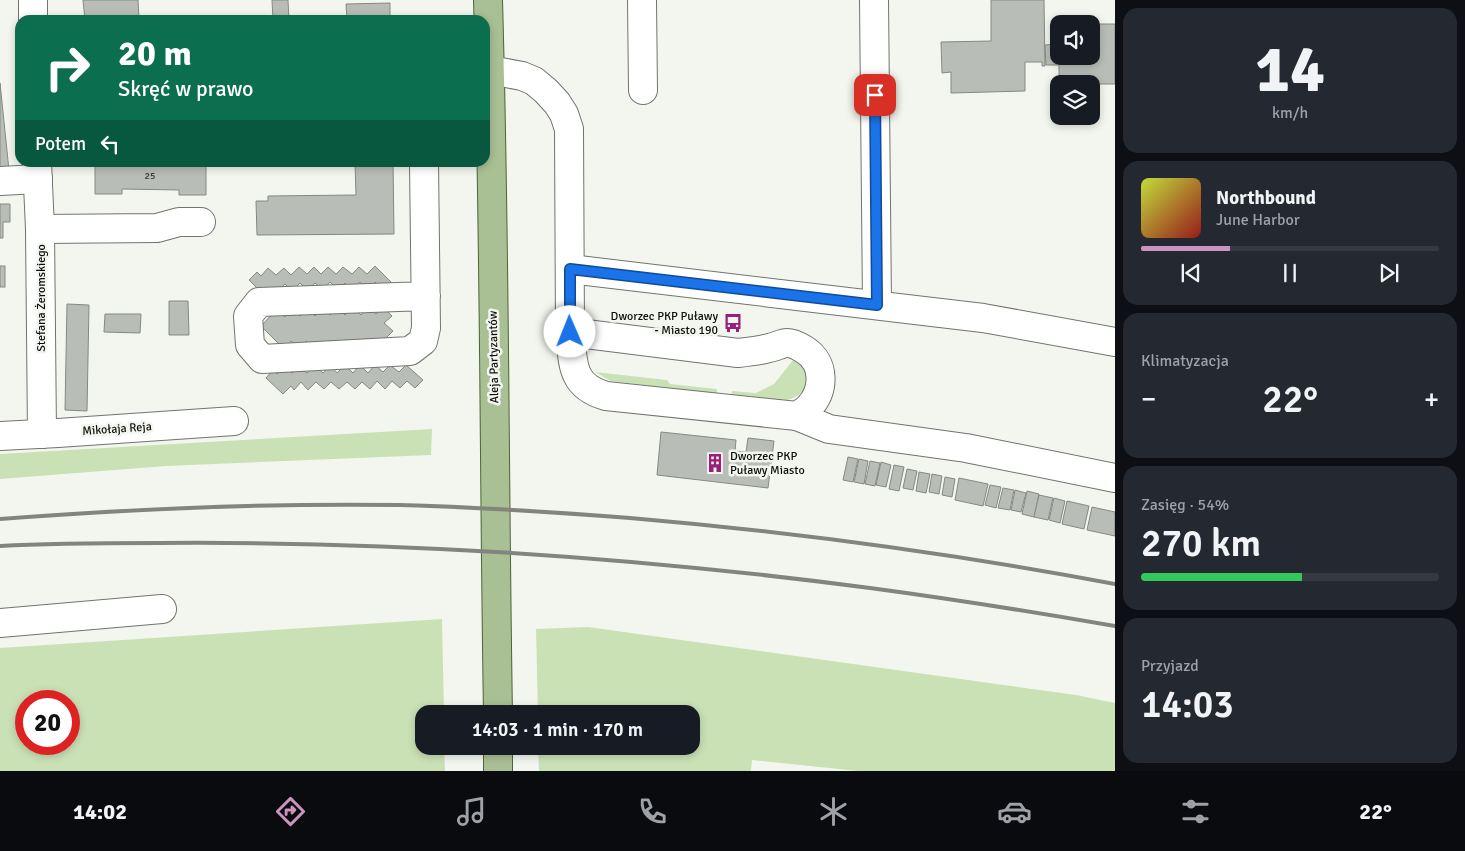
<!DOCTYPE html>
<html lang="pl">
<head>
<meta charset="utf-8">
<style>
  body { margin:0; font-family:Signika,sans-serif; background:#242831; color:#f1f3f6; height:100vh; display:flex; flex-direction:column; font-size:19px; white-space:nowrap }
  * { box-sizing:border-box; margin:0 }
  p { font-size:16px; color:#9ea1a6 }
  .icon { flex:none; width:28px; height:28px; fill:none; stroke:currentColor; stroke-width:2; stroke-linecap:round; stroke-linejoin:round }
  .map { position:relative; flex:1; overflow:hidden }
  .drawer { display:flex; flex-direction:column; gap:8px; padding:8px; background:#0d0f14; width:350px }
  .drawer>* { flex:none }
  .banner { position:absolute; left:15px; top:15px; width:475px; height:152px; border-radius:15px; box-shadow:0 2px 8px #0003; background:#0b6e4f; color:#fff; overflow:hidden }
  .buttons { position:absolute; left:1050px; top:15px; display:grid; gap:10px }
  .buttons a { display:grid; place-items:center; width:50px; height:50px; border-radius:10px; background:#171b24; box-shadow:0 2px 8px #0003; font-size:25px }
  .speed { position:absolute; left:15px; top:690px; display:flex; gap:10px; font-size:25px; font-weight:700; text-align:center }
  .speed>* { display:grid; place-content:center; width:65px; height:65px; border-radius:50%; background:#171b24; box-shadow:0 2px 8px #0003; line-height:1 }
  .speed .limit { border:8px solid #d22; background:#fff; color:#111 }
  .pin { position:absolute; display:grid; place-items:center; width:42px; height:42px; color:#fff; margin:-21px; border-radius:10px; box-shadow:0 2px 8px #0006 }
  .me { position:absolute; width:55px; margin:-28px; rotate:359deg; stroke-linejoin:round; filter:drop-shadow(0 0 4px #0008) }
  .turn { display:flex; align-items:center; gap:18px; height:105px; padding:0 20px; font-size:22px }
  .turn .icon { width:65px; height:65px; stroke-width:2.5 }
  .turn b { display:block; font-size:35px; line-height:42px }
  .then { display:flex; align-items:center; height:48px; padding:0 20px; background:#0003; gap:10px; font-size:19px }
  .big { font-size:38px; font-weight:600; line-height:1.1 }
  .drawer .widget { flex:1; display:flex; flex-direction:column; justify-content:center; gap:8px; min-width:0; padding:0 18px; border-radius:15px; background:#242831 }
  .drawer .dial { align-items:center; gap:0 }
  .dial b { font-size:65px; line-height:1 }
  .song { display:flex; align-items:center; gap:15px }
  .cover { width:60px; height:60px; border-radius:8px; background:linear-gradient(135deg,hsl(70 70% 55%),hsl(0 70% 35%)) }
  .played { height:5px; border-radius:2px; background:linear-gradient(90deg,#c994be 30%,#363941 30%) }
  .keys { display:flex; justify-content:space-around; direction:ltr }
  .heat { display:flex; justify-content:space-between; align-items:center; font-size:28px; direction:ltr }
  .charge { height:8px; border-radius:4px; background:linear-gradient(90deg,#34c759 54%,#363941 0) }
  .trip { position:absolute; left:415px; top:705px; width:285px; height:50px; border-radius:15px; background:#171b24; box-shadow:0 2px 8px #0003; font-weight:600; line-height:50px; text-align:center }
  .dock { display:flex; height:80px; justify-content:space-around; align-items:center; background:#090b0e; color:#9ea1a6 }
  .dock .icon { width:35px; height:35px }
  .dock .current { color:#c994be }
  .dock b { font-size:22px; color:#f1f3f6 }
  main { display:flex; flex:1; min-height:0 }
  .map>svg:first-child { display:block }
  .green { fill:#cae1b6; fill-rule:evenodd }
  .building { fill:#b9bdb7; stroke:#868983 }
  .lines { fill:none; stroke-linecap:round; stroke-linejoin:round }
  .minor-casing { stroke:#71746e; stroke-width:30 }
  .major-casing { stroke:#4d6536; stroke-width:30 }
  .minor { stroke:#fff; stroke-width:28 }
  .major { stroke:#a9bf94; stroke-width:28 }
  .rail { stroke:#828480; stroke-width:4 }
  .route-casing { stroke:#114b97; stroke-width:12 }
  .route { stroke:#1a73e8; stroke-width:9 }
  .labels { text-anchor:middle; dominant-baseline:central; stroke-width:5; stroke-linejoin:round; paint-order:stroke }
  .number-label { font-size:10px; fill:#383a37 }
  .street-label { font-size:12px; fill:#0d0e0c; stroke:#f3f6ef }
  .poi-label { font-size:12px; fill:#0d0e0c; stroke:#f3f6ef; text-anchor:end }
</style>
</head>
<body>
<main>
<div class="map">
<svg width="1115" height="771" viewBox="0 0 1115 771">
  <rect width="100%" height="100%" fill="#f3f6ef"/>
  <g class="green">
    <path d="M794,359C818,375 807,399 780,401L731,396L732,391L756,393L774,384Z"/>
    <path d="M595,372L667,380L670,384L717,389V394L611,381Z"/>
    <path d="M432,429L431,455L166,466L0,479V454Z"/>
    <path d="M442,619L444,714H424V746H444L445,771H0V648ZM69,701V744H26V701Z"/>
    <path d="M588,627L1076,695L1115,703V771H858L752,760L751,771H539L538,746H691V714H538L536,629Z"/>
  </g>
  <g class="building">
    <path d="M83,0H138L139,20H85Z"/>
    <path d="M272,0H288L289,20H273Z"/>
    <path d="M991,0H1044L1045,66H1042V62H1025V91L951,93V72L942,73L941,42L991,41Z"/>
    <path d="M390,3V20H347L346,4Z"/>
    <path d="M1091,24H1115V84H1059V65H1046L1045,45L1059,44V56H1091Z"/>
    <path d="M0,83L9,170L0,171Z"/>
    <path d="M200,162L206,163V195H179V190L122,189V194H95V163Z"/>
    <path d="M355,162H393L394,234L257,235L256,201H268V196L356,195Z"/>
    <path d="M0,204H10V222H3V238H0Z"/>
    <rect x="0" y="266" width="5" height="21"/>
    <path d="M375,266L391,282L383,290L375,282L368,290L360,282L352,290L345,283L338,290L330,282L323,290L315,283L308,291L300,283L292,291L285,284L277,292L265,296L249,280L257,272L261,276L268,268L276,275L284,268L291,275L299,267L307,274L314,267L321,274L328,267L336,274L343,267L352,274L359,267L367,274Z"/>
    <path d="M169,301H188L189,335H169Z"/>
    <path d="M67,304L89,305L87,411L65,410Z"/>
    <path d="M353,307L361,315L368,307L376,314L383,307L392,316L384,323L393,331L376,348H361L352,340L344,348L336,341L329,348L321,341L314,348L306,341L299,349L291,341L284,349L261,326L277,309L285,317L292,309L300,316L308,308L315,316L323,308L330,315L338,308L345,315Z"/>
    <path d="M105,314H141L140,333L104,332Z"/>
    <path d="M330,365L337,373L345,365L353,373L360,365L368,373L375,365L383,372L390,365L399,372L406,365L423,380L415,388L407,381L400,388L392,381L385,389L377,381L370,389L362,382L355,389L347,382L339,389L331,382L324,389L316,382L308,390L301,382L294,390L291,386L283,394L266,378L273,370L277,374L285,367L292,373L299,366L307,373L315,366L323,373Z"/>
    <path d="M661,432L736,440L735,451L746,452L748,438L774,441L768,488L657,475Z"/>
    <path d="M848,457L858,459L853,482L843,480Z"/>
    <path d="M859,459L868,461L864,484L854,482Z"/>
    <path d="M870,461L880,463L875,486L865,484Z"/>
    <path d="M881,462L891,465L886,487L876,485Z"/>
    <path d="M894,465L904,467L899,491L889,489Z"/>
    <path d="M907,469L917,471L913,490L903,488Z"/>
    <path d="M919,472L930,474L926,493L916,491Z"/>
    <path d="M932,474L942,476L939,494L929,492Z"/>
    <path d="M945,477L955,479L952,497L942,495Z"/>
    <path d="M959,478L988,484L983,506L955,500Z"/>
    <path d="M990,485L1001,487L996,508L985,505Z"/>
    <path d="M1003,488L1014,490L1010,510L998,508Z"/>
    <path d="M1015,490L1026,493L1021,512L1011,510Z"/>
    <path d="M1027,491L1039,494L1034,517L1022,514Z"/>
    <path d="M1039,495L1053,498L1048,520L1034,517Z"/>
    <path d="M1054,498L1065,501L1060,523L1049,520Z"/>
    <path d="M1067,501L1089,506L1084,529L1062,524Z"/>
    <path d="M1092,507L1115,512V536L1087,530Z"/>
  </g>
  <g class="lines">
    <g class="minor-casing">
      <g id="minor">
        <path d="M33,0V20"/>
        <path d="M642,0L643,90"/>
        <path d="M874,0L877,305"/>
        <path d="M490,70L522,76L534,81L546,91L557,103L564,114L569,129L570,332C573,364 571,386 606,396L797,416C801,413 806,411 809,407C825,390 825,363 805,350C800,347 794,343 787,343C782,343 775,347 769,348C759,351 749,352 738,353L570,332"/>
        <path d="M37,162L40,229L42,434"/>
        <path d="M424,162L426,328L423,341L410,351L262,359L250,345L248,316L259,302L426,296"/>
        <path d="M0,181L38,179"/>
        <path d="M40,229L157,228L179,222H201"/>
        <path d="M570,269L983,318L1115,342"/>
        <path d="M797,416L829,429L966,448L1115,478"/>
        <path d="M0,436L58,433L234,421"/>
        <path d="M0,623L162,609"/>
      </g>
    </g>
    <g class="major-casing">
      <g id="major">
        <path d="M488,0C495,238 494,476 498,714"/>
        <path d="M498,746V771"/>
      </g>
    </g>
    <use href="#minor" class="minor"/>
    <use href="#major" class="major"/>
    <g class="rail">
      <path d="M0,519C133,509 266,503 399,505C476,507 553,512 630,518C793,532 955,554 1115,584"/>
      <path d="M0,546C52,543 105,543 158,543C396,541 634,557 870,588C952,599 1034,612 1115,626"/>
    </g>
  </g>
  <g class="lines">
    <g class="route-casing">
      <path id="route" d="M570,332V269L877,305L875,95"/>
    </g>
    <use href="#route" class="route"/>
  </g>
  <defs>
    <g id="bus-bare" transform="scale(1.5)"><path d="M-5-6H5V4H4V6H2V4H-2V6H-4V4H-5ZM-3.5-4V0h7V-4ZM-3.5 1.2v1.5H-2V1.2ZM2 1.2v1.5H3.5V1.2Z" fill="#981f7a" stroke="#f3f6ef" stroke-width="2.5" paint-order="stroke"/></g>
    <g id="building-bare" transform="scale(1.5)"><path d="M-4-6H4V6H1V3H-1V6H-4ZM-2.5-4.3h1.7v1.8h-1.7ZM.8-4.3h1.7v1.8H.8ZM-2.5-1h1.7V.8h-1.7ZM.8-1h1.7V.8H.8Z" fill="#981f7a" stroke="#f3f6ef" stroke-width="2.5" paint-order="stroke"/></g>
  </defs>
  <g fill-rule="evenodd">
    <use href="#bus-bare" x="733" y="323"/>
    <use href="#building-bare" x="715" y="463"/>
  </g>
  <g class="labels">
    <g class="number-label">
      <text x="150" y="176">25</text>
    </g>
    <g class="street-label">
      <text transform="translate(41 298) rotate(-90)">Stefana Żeromskiego</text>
      <text transform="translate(494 357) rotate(-91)">Aleja Partyzantów</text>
      <text transform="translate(117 429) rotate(-4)">Mikołaja Reja</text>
    </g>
    <g class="poi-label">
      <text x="718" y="316">Dworzec PKP Puławy<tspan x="718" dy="14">- Miasto 190</tspan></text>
      <text x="730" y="456" text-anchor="start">Dworzec PKP<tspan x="730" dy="14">Puławy Miasto</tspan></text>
    </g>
  </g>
</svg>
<div class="buttons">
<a><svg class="icon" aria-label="sound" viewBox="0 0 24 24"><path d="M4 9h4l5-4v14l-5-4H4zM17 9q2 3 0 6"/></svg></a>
<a><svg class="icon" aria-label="layers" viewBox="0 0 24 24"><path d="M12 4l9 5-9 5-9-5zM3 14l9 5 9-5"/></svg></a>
</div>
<div class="speed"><div class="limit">20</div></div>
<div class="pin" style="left:875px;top:95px;background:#d93025"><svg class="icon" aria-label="arrive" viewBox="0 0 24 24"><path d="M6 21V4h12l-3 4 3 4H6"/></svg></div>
<svg class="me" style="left:570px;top:332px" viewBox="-20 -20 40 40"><circle r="19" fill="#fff"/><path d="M0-13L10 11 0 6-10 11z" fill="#1a73e8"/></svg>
<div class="trip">14:03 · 1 min · 170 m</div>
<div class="banner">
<div class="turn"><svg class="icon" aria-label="right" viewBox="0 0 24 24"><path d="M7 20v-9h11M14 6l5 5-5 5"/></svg><div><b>20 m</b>Skręć w prawo</div></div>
<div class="then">Potem<svg class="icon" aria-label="left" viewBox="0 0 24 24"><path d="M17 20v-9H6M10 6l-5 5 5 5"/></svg></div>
</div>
</div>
<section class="drawer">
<div class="widget dial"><b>14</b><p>km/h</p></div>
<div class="widget">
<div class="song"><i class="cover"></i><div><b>Northbound</b><p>June Harbor</p></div></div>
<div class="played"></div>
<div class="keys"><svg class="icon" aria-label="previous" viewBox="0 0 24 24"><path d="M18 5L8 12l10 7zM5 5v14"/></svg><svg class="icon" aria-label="pause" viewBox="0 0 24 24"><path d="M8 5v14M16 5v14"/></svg><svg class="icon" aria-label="next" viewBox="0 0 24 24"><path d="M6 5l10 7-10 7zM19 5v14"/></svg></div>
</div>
<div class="widget"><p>Klimatyzacja</p>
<div class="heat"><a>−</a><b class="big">22°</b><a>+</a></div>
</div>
<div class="widget"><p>Zasięg · 54%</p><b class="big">270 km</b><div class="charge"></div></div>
<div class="widget"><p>Przyjazd</p><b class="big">14:03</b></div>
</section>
</main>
<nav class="dock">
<b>14:02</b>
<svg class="icon current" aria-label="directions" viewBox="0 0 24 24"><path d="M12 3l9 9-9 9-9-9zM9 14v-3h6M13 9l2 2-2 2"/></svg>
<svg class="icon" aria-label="music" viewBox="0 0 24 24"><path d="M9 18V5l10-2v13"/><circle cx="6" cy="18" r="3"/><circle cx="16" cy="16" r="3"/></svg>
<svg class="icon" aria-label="phone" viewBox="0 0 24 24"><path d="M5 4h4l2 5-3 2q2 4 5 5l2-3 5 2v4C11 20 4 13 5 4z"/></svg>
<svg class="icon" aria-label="climate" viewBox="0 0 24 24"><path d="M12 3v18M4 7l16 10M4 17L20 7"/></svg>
<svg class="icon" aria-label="car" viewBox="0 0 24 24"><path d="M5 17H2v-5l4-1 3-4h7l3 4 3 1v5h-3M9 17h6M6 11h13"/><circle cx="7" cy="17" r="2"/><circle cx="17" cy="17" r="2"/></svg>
<svg class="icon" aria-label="filters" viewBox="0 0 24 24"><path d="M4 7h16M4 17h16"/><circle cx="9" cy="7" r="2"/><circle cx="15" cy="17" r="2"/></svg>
<b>22°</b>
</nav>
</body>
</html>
